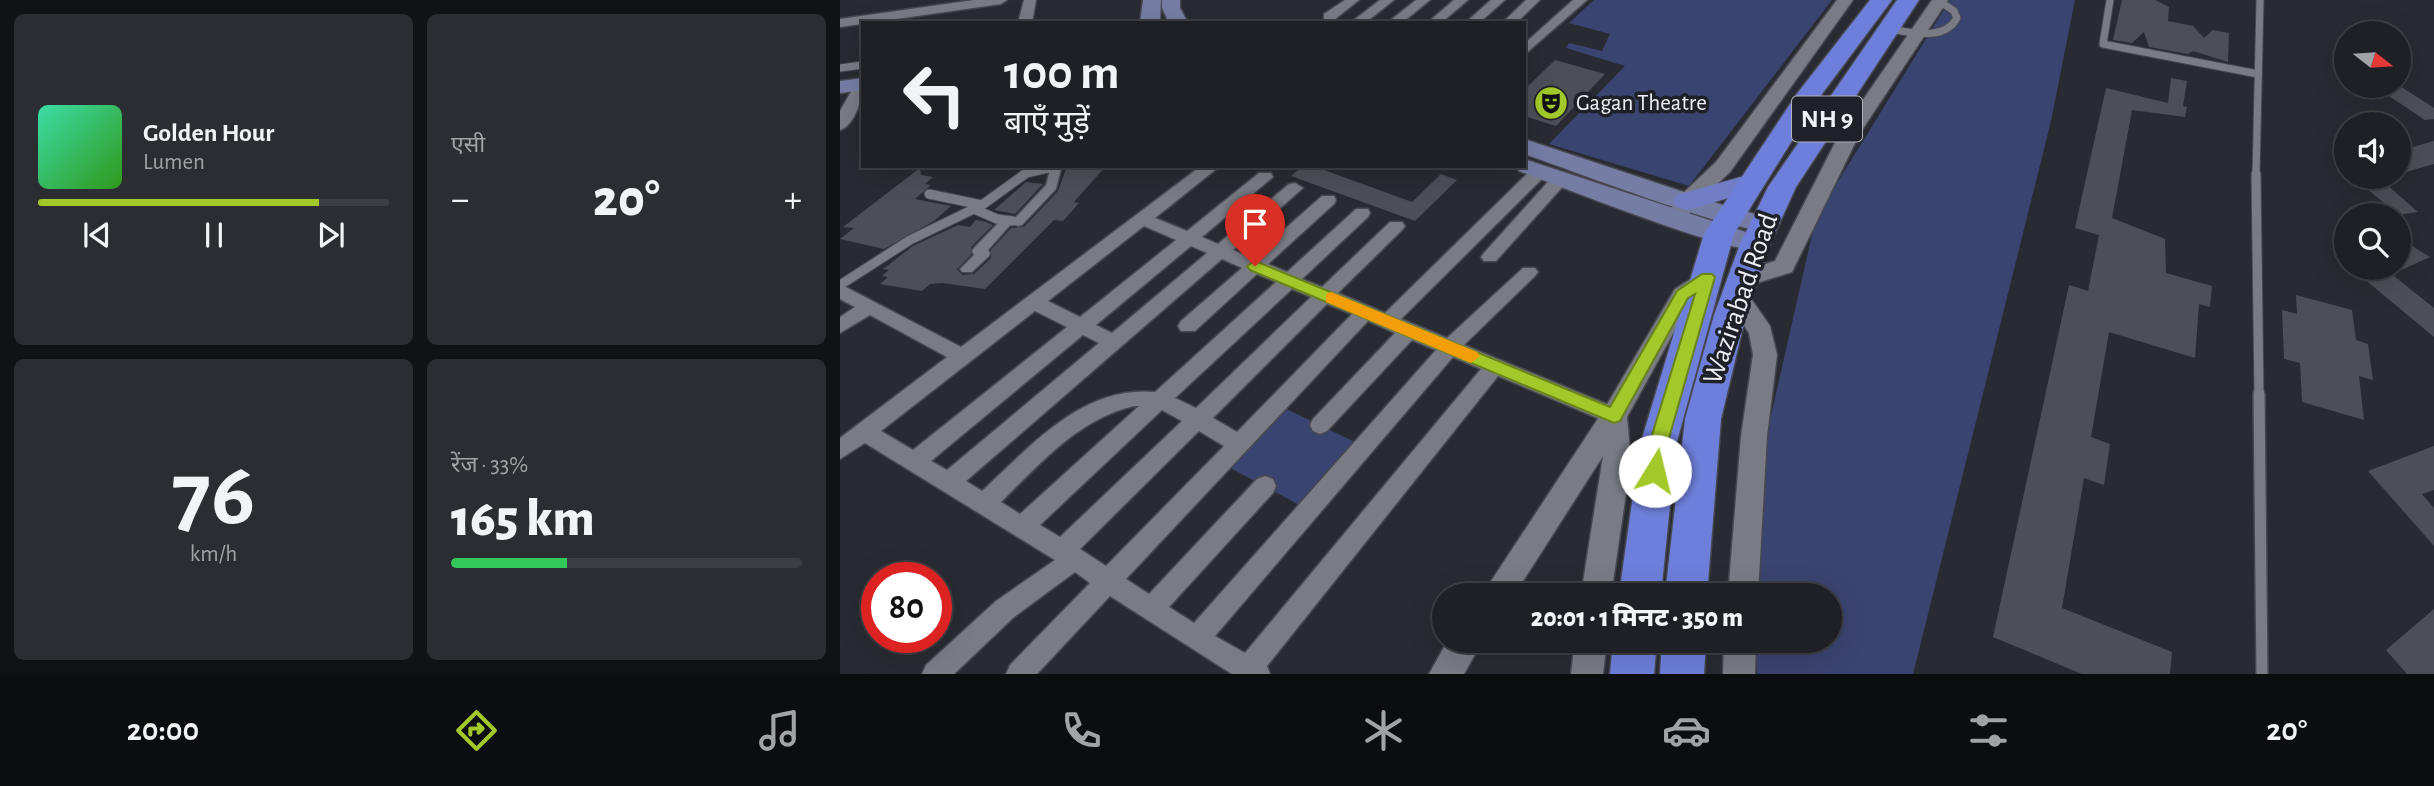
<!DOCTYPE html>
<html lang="hi">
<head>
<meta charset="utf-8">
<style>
  body { margin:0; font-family:"Alegreya Sans","Noto Sans Devanagari",sans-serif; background:#2c2d32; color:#f1f3f6; height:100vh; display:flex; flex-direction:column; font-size:26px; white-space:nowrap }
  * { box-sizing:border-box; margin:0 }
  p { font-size:23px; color:#a1a3a7 }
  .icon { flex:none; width:38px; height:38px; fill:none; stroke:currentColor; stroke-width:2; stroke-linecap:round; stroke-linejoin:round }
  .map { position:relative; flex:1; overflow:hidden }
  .sheet { display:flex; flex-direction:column; gap:14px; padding:14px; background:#111215; width:840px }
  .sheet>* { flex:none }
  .hud { position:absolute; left:21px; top:21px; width:665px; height:147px; border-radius:0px; box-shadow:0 7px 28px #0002,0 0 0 2px #3c3e43; background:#1f2026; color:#f1f3f6; overflow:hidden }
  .needle { width:46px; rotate:107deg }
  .buttons { position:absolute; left:1494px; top:21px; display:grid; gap:14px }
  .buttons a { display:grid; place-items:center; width:77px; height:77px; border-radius:50%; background:#1f2026; box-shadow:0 7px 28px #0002,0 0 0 2px #3c3e43; font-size:35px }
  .speed { position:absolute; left:21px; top:562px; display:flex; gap:14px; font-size:35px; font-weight:700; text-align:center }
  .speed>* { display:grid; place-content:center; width:91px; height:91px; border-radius:50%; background:#1f2026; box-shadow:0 7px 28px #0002,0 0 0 2px #3c3e43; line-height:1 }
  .speed .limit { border:10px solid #d22; background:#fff; color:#111 }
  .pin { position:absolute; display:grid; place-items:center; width:60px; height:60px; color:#fff; margin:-72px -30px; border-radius:50% 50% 50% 0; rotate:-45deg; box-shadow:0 0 7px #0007 }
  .pin .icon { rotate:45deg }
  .me { position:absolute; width:77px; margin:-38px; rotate:9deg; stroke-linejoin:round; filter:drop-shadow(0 0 5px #0008) }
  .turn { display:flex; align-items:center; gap:24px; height:147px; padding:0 28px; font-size:32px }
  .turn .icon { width:91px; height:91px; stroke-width:2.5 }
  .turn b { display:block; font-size:49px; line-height:60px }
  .big { font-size:52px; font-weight:800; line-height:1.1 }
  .sheet .widget { flex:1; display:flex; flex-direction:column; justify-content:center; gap:10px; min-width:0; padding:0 24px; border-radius:10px; background:#2c2d32 }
  .sheet .dial { align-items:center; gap:0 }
  .dial b { font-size:91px; line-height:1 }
  .song { display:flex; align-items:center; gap:21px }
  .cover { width:84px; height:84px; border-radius:10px; background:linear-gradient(135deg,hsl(160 70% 55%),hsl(110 70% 35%)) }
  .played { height:7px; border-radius:4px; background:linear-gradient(90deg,#a2c929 80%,#3c3e43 80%) }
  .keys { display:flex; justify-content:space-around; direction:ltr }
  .heat { display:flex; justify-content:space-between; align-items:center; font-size:38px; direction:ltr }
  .charge { height:10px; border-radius:5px; background:linear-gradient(90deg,#34c759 33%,#3c3e43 0) }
  .sheet .tiles { flex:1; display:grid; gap:14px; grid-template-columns:repeat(2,1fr) }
  .trip { position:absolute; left:592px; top:583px; width:410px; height:70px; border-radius:35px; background:#1f2026; box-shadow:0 7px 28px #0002,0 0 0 2px #3c3e43; font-weight:800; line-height:70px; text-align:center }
  .menu { display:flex; height:112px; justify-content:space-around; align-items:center; background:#0c0d0f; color:#a1a3a7 }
  .menu .icon { width:49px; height:49px }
  .menu .current { color:#a2c929 }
  .menu b { font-size:32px; color:#f1f3f6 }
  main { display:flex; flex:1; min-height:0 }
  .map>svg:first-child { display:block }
  .green { fill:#3a4470 }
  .building { fill:#4d4f57 }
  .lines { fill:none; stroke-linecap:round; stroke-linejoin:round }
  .service-far2-casing { stroke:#47484f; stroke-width:9 }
  .service-far1-casing { stroke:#47484f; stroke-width:11 }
  .service-casing { stroke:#47484f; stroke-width:14 }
  .pedestrian-casing { stroke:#47484f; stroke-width:3 }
  .minor-casing { stroke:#47484f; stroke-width:3 }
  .tertiary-casing { stroke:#47484f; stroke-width:3 }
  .secondary-casing { stroke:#47484f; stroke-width:3 }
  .primary-casing { stroke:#47484f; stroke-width:2 }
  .trunk-casing { stroke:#47484f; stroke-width:3 }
  .service-far2 { stroke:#797c84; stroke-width:7 }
  .service-far1 { stroke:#797c84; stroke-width:9 }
  .service { stroke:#797c84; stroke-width:11 }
  .pedestrian { fill:#797c84; fill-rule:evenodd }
  .minor { fill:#797c84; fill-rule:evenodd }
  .tertiary { fill:#797c84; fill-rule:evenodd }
  .secondary { fill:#757da5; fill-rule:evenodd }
  .primary { fill:#717ec5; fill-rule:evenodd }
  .trunk { fill:#6e7fdb; fill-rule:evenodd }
  .route { fill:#a2c929; stroke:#69831b; stroke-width:2 }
  .slow { fill:#f59e0b }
  .labels { text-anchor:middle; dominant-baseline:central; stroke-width:7; stroke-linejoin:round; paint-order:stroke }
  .far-poi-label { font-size:23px; fill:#eff0f5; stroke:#1f2128; text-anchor:start }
  .shield { fill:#1f2128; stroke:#b1b2b8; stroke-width:2 }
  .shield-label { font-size:26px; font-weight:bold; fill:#eff0f5 }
  .street-label { font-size:28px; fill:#eff0f5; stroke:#1f2128 }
</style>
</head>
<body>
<main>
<section class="sheet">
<div class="tiles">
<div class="widget">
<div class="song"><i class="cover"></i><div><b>Golden Hour</b><p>Lumen</p></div></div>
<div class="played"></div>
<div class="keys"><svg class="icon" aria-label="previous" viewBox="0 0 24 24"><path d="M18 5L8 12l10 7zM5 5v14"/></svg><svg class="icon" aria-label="pause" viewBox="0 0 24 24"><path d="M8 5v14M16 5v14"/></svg><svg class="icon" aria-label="next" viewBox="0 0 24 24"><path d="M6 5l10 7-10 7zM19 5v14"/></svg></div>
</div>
<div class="widget"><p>एसी</p>
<div class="heat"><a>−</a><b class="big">20°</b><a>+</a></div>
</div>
<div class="widget dial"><b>76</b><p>km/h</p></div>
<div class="widget"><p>रेंज · 33%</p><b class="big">165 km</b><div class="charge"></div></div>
</div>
</section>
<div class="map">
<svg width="1594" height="674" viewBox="0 0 1594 674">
  <rect width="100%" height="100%" fill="#292b32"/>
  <g class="green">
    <path d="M754,0H992L849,186L709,144L785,66L726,48L729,43L762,51L770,34L729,23Z"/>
    <path d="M1110,0H1235L1211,121L1073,674H917L915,641L989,640V595H917L926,438L976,217Z"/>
    <path d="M438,405L523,446L469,510L381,463Z"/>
  </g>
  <g class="building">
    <path d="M1282,0H1315L1329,7L1328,21L1353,26L1364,38L1373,30L1389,33L1388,62L1353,51L1348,54L1309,47L1304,32L1292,43L1273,40Z"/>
    <path d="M715,60L765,74L716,126L684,116V90Z"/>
    <path d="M1331,78L1347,81L1343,106L1347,107L1345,117L1292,110L1272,218L1325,239L1326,273L1372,286L1370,307L1359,304L1355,358L1269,332L1251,437L1270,444L1264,485L1244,478L1222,608L1332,652L1330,674H1242L1153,637L1229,285L1248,291L1259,235L1235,228L1266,88L1328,103Z"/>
    <path d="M1534,86H1560L1594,108V119L1585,120Z"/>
    <path d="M1594,141V164L1559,174V151Z"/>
    <path d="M227,166H266L234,202L239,203L223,221L214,220L145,289L102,283L90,284L82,291L40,284L48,277L42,276L49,270L43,269L73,246L118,225L130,227L136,220L143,221L153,225L131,247V255L117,269L122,275L134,274L151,258V250L171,228L184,227L218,191Z"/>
    <path d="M463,166H473L572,202L601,174L617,180L575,221L451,176Z"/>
    <path d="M80,168L81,175L93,177L85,184L91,185L75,199L111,206L94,221L44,249L0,239L14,228L3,227Z"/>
    <path d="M1513,177H1538L1578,212L1558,215Z"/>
    <path d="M186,182L203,184L175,214L154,210Z"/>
    <path d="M1559,238L1590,257L1559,271Z"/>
    <path d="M1511,268H1544L1594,308V337Z"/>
    <path d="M1456,295L1512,310L1516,340L1528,344L1533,380L1519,376L1524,420L1462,402L1460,363L1444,359L1442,310L1457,314Z"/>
    <path d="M1594,446V490L1582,494L1594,508V546L1528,471Z"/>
    <path d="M1594,609V674H1567L1546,650Z"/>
  </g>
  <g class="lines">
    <g class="service-far2-casing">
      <g id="service-far2">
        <path d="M1270,0L1263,44L1418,74"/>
        <path d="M1048,29C1070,32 1104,42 1117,18L1114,11L1098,0"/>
        <path d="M0,68L23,65"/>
        <path d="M182,175L221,166"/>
        <path d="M1416,175L1420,0"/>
      </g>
    </g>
    <g class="service-far1-casing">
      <g id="service-far1">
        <path d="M1416,174L1419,396"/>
        <path d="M89,194L142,205"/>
        <path d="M134,209L157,219L173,221"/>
        <path d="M0,285L70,240L142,205L185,174"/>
      </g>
    </g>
    <g class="service-casing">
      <path id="service" d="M1419,394L1422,674"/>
    </g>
    <g class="pedestrian-casing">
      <path id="pedestrian" d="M211,166H219L221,169L216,189L182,225L178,226L172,223L148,250L150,253L149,256L132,272H122L120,269L134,255L132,252L133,249L164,217L168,216L174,219L206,185Z"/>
    </g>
    <g class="minor-casing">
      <g id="minor">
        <path d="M134,0H167L161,4L0,27V19Z"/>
        <path d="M184,0H196L192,23H178Z"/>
        <path d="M505,0H519L494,20H484V14Z"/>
        <path d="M540,0H554L525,23H510Z"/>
        <path d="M576,0H590L562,23H547Z"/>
        <path d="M614,0H628L601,23H587Z"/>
        <path d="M651,0H665L639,23H625Z"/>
        <path d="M686,0H700L676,23H662Z"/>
        <path d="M733,0H747L684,55V44Z"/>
        <path d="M23,80C23,95 16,125 0,130V111L17,81Z"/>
        <path d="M361,166H380L315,218L347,231L419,173H431L433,177L362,237L378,244L449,184L455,183L463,188L393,250L412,258L482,196H494L496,200L494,204L428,264L447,272L516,209H528L530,213L528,217L462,279L482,287L550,222H562L565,226L562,230L498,293L545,313L694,167H706V175L561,319L607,338L683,268H695L698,272L695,276L624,345L781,410L784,416L781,422L774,424L767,422L658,376L427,666L430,674H392L270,596L197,674H166L170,665L250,583L235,572L174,617L114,674H82L86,665L156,601L215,560L25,443L0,459V438L107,357L30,315L0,333V317L15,307L0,299V284L121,347ZM304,226L336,240L240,317L208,301ZM351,246L367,253L272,333L256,325ZM382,259L402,268L341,321L338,326L341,331H355L417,274L436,282L315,392C242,385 191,446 142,491L126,481ZM452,289L471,297L356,408L335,398ZM487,304L512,314L397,432L373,418ZM195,311L227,327L73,450L41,431ZM528,321L555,333L473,419L470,425L473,431L480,434L487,431L572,340L596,350L354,623L329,607L433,493L436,486L433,479L425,476L417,479L309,594L286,579ZM243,335L259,343L107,470L91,461ZM613,357L641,369L405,653L375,636ZM294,406H299L180,514L161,502C200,464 238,419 294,406ZM322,410L342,421L220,537L200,525ZM359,431L384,446L266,566L240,549Z"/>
        <path d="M720,174L728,179L726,183L656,261H644L641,257L644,253L714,175Z"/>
      </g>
    </g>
    <g class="tertiary-casing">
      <g id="tertiary">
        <path d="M997,0H1013L890,172L854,206L843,223H827L824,218L840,196L876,162Z"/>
        <path d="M1092,0H1108L1020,133L952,272L904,287L896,285L892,279L896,273L935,261L1000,133Z"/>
        <path d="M867,269L875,271L879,277L851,301L787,417L791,460L771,595H741L763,456L674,595H642L765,408L835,289Z"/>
        <path d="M897,287L905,290L930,326L937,355L927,436L918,595H888L901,436L913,355L909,333L885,296L889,290Z"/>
        <path d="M608,640H643L624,674H589Z"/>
        <path d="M735,640H767L763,674H731Z"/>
        <path d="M884,640H916L915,674H883Z"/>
      </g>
    </g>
    <g class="secondary-casing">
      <g id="secondary">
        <path d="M303,0H321L320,23H300Z"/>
        <path d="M322,0H340V8L348,23H329L322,8Z"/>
        <path d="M23,78V90L0,93V81Z"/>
        <path d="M684,139L895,209L932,218L935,224L932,230C904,238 724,167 684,154Z"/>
        <path d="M684,159L924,238L928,244L924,250C898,258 717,185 679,171L676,166H684Z"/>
      </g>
    </g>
    <g class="primary-casing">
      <path id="primary" d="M911,174L920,177L924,183L920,189L847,210L837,207L833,201L837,195Z"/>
    </g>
    <g class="trunk-casing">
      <g id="trunk">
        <path d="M1030,0H1052L976,102L894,234L836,445L821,595H779L800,445L864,234L956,95Z"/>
        <path d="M1057,0H1079L956,187L930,244L906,315L881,419L867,595H825L845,419L874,315L900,244L928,187Z"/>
        <path d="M773,640H817L814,674H770Z"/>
        <path d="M822,640H866L864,674H820Z"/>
      </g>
    </g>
    <use href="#service-far2" class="service-far2"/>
    <use href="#service-far1" class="service-far1"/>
    <use href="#service" class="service"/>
    <use href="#pedestrian" class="pedestrian"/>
    <use href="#minor" class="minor"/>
    <use href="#tertiary" class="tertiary"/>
    <use href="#secondary" class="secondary"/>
    <use href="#primary" class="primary"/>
    <use href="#trunk" class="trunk"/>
  </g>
  <path class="route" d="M415,261L770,407L837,291L862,274H872L875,277L827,445L824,471L815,478L806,471L809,445L855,294L848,298L780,421L774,423L410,270L407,266Z"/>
  <path class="slow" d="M491,292L637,352L640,356L631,363L626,361L486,302V294Z"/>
  <defs>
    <g id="theatre-disc" transform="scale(1.75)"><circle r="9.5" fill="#a2c929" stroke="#1f2128"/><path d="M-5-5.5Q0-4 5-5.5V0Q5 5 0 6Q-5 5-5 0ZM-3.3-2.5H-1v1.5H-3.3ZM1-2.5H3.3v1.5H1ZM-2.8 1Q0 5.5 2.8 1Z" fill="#111"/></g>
  </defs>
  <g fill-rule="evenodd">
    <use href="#theatre-disc" x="711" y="103"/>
  </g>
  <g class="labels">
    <g class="far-poi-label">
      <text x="736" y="103">Gagan Theatre</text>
    </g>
    <rect class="shield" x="952" y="96.5" width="70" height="45" rx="5"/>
    <g class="shield-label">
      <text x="987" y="119">NH 9</text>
    </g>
    <g class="street-label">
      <text transform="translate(901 299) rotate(-71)">Wazirabad Road</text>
    </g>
  </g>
</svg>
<div class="buttons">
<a><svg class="needle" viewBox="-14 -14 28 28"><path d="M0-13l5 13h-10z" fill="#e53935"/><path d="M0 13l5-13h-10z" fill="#a1a3a7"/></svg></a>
<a><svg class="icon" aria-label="sound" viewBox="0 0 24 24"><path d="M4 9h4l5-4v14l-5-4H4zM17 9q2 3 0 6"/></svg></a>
<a><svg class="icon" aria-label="search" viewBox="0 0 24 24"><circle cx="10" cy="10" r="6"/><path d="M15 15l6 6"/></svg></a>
</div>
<div class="speed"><div class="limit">80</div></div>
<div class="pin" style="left:415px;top:266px;background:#d93025"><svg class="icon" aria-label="arrive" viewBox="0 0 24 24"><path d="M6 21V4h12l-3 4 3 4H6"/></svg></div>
<svg class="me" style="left:815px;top:471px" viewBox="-20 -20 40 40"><circle r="19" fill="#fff"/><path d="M0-13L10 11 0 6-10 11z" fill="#a2c929"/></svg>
<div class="trip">20:01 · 1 मिनट · 350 m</div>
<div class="hud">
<div class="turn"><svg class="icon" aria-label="left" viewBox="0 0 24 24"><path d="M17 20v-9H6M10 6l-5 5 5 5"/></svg><div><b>100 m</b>बाएँ मुड़ें</div></div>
</div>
</div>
</main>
<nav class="menu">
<b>20:00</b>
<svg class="icon current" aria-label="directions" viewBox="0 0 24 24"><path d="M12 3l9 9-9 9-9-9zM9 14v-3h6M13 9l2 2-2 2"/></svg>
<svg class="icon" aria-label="music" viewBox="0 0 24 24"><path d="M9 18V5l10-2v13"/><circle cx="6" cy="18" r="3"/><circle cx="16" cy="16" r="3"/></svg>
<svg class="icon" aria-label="phone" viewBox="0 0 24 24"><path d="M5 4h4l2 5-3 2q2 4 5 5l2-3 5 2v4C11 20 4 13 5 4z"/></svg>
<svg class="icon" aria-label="climate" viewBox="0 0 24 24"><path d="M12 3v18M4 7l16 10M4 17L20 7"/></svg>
<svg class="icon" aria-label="car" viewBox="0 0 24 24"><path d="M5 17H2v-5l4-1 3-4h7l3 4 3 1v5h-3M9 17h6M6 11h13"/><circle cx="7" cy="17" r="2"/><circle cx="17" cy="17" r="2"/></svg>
<svg class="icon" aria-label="filters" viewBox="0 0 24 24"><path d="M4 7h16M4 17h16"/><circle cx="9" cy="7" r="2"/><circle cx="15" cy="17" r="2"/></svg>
<b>20°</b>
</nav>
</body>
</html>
